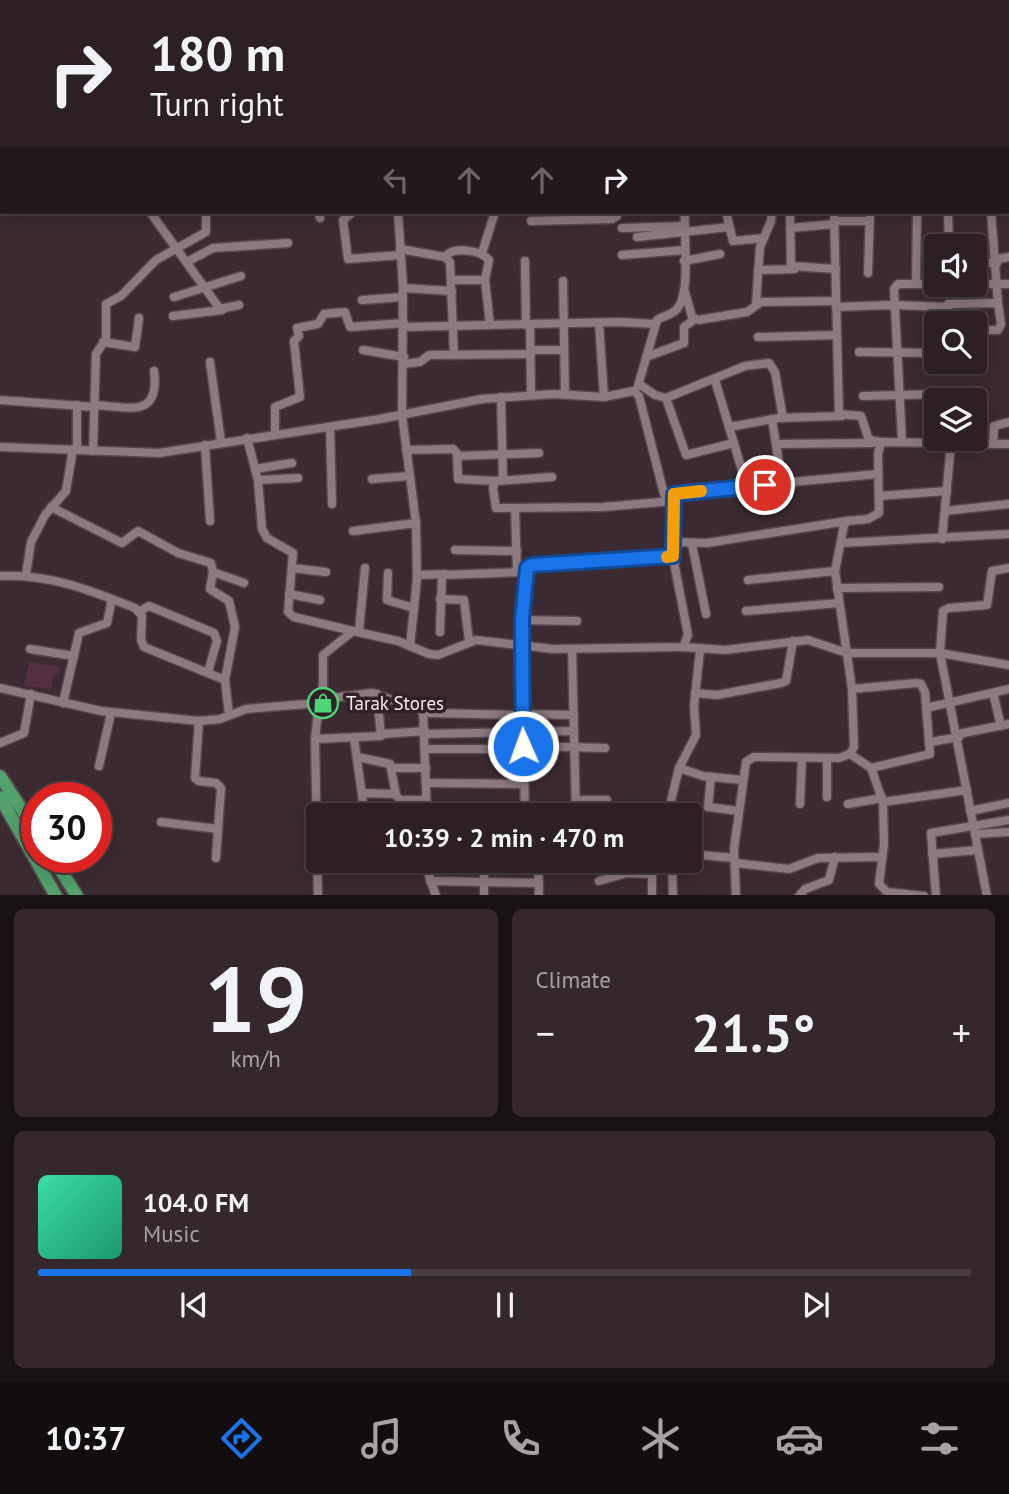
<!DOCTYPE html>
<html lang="en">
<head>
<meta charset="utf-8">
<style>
  body { margin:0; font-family:"PT Sans",sans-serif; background:#34282d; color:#f1f3f6; height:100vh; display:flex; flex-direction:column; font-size:26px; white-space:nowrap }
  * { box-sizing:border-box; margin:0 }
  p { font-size:23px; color:#a6a3a7 }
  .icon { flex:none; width:38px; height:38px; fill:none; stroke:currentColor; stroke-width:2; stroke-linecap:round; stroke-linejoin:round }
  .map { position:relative; height:895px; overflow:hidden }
  .side { display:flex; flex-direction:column; gap:14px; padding:14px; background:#181214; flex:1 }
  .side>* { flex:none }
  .banner { position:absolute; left:0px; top:0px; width:1010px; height:214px; box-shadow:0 4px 18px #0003,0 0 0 2px #483e42; background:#2c2025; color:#f1f3f6; overflow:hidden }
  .tools { position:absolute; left:924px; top:234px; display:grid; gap:14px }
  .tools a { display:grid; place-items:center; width:63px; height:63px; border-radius:7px; background:#2c2025; box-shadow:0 4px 18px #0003,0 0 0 2px #483e42; font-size:35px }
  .speed { position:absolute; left:21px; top:782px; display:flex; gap:14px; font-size:35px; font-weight:700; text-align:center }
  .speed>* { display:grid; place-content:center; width:91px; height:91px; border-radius:50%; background:#2c2025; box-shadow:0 4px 18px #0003,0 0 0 2px #483e42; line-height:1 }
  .speed .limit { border:10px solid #d22; background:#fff; color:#111 }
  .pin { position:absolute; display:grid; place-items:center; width:60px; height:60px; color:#fff; margin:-30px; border:4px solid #fff; border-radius:50%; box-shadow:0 2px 7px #0007 }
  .me { position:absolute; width:77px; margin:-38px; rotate:358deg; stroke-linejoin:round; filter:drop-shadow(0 0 5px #0008) }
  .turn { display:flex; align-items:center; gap:24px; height:147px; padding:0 35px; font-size:32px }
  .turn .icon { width:91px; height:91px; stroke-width:2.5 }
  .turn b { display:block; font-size:49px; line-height:60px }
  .lanes { display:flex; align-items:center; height:66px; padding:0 35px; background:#0003; justify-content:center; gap:35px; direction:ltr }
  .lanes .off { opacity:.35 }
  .big { font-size:52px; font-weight:600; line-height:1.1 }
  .side .widget { flex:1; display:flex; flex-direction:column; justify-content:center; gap:10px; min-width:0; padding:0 24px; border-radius:10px; background:#34282d }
  .side .dial { align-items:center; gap:0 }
  .dial b { font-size:91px; line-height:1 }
  .song { display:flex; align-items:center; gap:21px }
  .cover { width:84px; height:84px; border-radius:10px; background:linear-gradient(135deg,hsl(160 70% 55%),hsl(160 70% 35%)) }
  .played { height:7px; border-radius:4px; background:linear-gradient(90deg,#1a73e8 40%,#483e42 40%) }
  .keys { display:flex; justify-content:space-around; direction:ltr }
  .heat { display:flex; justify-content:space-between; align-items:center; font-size:38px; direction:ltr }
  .side .tiles { flex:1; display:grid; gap:14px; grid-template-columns:1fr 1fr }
  .widget:last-child { grid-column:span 2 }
  .trip { position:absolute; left:306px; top:803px; width:396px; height:70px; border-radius:7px; background:#2c2025; box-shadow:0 4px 18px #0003,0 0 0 2px #483e42; font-weight:600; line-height:70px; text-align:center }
  .tab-bar { display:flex; height:112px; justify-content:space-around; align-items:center; background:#120d0f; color:#a6a3a7 }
  .tab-bar .icon { width:49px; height:49px }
  .tab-bar .on { color:#1a73e8 }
  .tab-bar b { font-size:32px; color:#f1f3f6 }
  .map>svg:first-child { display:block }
  .green { fill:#532f3f }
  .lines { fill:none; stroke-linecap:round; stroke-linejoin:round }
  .minor-casing { stroke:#55464c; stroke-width:11 }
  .primary-casing { stroke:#55464c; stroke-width:16 }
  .minor { stroke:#8d7981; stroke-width:8 }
  .primary { stroke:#53a26d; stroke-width:12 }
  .route-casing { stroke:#114b97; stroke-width:18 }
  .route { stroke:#1a73e8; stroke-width:12 }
  .slow { stroke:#f59e0b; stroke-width:12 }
  .labels { text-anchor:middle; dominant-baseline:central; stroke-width:7; stroke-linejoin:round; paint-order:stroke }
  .poi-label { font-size:19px; fill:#f5e9ee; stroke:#312028; text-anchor:start }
</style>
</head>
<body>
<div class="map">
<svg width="1009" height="896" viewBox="0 0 1009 896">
  <rect width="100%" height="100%" fill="#3b2a31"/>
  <path class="green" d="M29,662L60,667L59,673L54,674L51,689L24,686Z"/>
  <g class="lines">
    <g class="minor-casing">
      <g id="minor">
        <path d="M64,0V2"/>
        <path d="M274,0V2"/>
        <path d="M298,0V2"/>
        <path d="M422,0L423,2"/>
        <path d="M501,0V2"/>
        <path d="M550,0V2"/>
        <path d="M612,0V2"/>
        <path d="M741,0L742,2"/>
        <path d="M858,0V2"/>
        <path d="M898,0V2"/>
        <path d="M936,0V2"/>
        <path d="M199,2V0"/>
        <path d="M225,2V0"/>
        <path d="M334,2L340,0"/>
        <path d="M823,2V0"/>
        <path d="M969,2V0"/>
        <path d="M1008,15H1009"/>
        <path d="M0,27H2"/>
        <path d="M1008,31H1009"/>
        <path d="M1008,48H1009"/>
        <path d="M0,89L2,88"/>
        <path d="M1008,101H1009"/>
        <path d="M1008,128H1009"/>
        <path d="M1008,186H1009"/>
        <path d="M150,212L220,309L239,305"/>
        <path d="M318,212L320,218"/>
        <path d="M353,212L343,220L348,259L401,255"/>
        <path d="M726,212L733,241L764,238"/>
        <path d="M790,212L791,266L836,269"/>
        <path d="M834,212L839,414L861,416L869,440L881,442"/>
        <path d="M948,212L949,247"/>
        <path d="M991,212L998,303"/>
        <path d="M531,221L612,219L617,216L618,212"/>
        <path d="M835,221H870"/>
        <path d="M622,228L685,226"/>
        <path d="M790,228L835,224"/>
        <path d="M637,237L729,227"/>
        <path d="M400,249L445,257L450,262L454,355"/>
        <path d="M482,253L495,212"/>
        <path d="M622,255L685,250"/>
        <path d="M445,257C453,246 481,250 489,260L485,280L490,325"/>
        <path d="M997,259L1009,257"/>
        <path d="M525,261L526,325"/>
        <path d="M684,261L720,254"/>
        <path d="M187,262L213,248L288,243"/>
        <path d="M975,263H997"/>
        <path d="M758,270L795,269"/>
        <path d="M868,273L870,212"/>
        <path d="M452,280H485"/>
        <path d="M563,281L565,394"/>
        <path d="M916,284L917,212"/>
        <path d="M403,288L452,291"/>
        <path d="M685,292L692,317L698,320L747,312L761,302L836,301"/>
        <path d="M174,297L241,276"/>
        <path d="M362,300L403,297"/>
        <path d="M756,304L760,247L771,221L772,212"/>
        <path d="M948,304L998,303L1001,324L998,330H975"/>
        <path d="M895,305L948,307L952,324"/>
        <path d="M836,307L890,305L895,309L902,441"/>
        <path d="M895,309L894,289L898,284H1009"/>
        <path d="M173,316L222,310"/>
        <path d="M599,323L604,397"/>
        <path d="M530,324L531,395"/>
        <path d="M404,327L618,322L656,324"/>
        <path d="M758,337L837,335"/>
        <path d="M103,342L135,347L139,318"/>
        <path d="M363,350L404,357"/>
        <path d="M531,350H564"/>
        <path d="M859,352L936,353"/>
        <path d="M646,357L684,343V327L695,319"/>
        <path d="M210,362L221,442"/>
        <path d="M403,364L420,362L429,355L531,354"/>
        <path d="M715,380L747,487"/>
        <path d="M639,384L655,395L666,398L745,366L769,363L775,372L783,418"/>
        <path d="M638,386L657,320C663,316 671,315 676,310C692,295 683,234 685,212"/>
        <path d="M863,396L944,394"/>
        <path d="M501,397L503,480"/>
        <path d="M666,398L686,455L734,443"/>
        <path d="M0,400L95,407"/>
        <path d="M77,405V450"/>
        <path d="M95,405C129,407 160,419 154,371"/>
        <path d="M772,419L782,483"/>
        <path d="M330,427L332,504"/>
        <path d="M729,427L779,418L842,416"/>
        <path d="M275,434V407L300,397L294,341L299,336L297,328L318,324L324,314L345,312L350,327L404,323"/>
        <path d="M247,438L258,480L262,529L267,538L293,553L288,612L294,617L353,631"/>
        <path d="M776,444L874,443"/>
        <path d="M993,444L994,426L1009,422"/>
        <path d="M205,445L210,521"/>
        <path d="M0,447L159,453L380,419L482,399L554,394L604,397L634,391L639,396L664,494L878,474"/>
        <path d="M406,450L453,449L457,453L458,479L496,481"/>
        <path d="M93,451L96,354L106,339V304L121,296L156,260L206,232V212"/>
        <path d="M457,456L539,453"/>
        <path d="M255,469L292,463"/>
        <path d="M552,477L496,481L493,488L496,508L603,507L673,501"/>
        <path d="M372,479L409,476"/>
        <path d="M258,480L298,478"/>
        <path d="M879,496L947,491"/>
        <path d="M51,507L122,543L138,531L178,553L211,563L213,572L210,589L229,601L235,627L225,680"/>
        <path d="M515,508L517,572"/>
        <path d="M945,511L1009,504"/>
        <path d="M353,531L416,523L402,415L403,286L398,212"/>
        <path d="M942,539L951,444"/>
        <path d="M673,542L707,543L847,521"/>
        <path d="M841,543L1009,534"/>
        <path d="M692,544L706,614"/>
        <path d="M455,550L517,551"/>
        <path d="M292,568L326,572"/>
        <path d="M213,572L244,583"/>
        <path d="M388,573L387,600L414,608"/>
        <path d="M26,575L31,542L45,515L66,491L73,449"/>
        <path d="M417,575L445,574"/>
        <path d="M0,576C50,574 90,590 135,608L142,616L141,640L144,647L225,680L229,715"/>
        <path d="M748,580L835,571"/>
        <path d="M837,588L939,587"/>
        <path d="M289,594L320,600"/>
        <path d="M440,599L464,600L469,641"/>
        <path d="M140,611L149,606L214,633L217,641L208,672"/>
        <path d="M746,611L839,603"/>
        <path d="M522,620L577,621"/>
        <path d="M359,631L365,568"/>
        <path d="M440,632L442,575L525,572"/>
        <path d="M410,646L417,579L416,523"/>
        <path d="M683,647L725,650L808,640L847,653H940L1009,665"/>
        <path d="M30,649L74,656"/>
        <path d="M572,649L576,816"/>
        <path d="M0,688L101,711L199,721L220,719L246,709L319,703L323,694V655L353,631L398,641L429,654L438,655L476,640L553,649L683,647L688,635L673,557L674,494"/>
        <path d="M852,689L916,683L921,684L925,692L930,754L871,768"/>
        <path d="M695,693L717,695L781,683L786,681L793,641"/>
        <path d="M993,693L1001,726"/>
        <path d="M323,699L372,693L430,713L519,715L523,710L522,620L527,568L532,565L673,557"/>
        <path d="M63,703L79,633L107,623L112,599"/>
        <path d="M926,708L1009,689"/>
        <path d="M423,711L427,816"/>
        <path d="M522,714L574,715"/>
        <path d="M523,714L525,816"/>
        <path d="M199,721L195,778L199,781L216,783L221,788L216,858"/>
        <path d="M383,734L425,731"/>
        <path d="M425,734L574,731"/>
        <path d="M958,734L1009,724"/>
        <path d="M354,738L365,816"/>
        <path d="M315,739L381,736L377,694"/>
        <path d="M930,742L959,737"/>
        <path d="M0,743L24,733L31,694"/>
        <path d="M523,746L605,748"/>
        <path d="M425,749H523"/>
        <path d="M850,754L871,768L883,802L884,844L879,884L887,892L924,896"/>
        <path d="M357,757L390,764L396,795"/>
        <path d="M99,766L111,713"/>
        <path d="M392,768H426"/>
        <path d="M679,768L703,776L742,780"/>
        <path d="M711,777L708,807L739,811"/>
        <path d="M426,783L524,784"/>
        <path d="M362,793L394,794L401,800H426"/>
        <path d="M827,797V759"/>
        <path d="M576,800H607"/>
        <path d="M883,802L967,790"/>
        <path d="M800,804L802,759"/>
        <path d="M848,804L882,798"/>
        <path d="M970,811L1009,803"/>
        <path d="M668,813L679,768L696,735L694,706L700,650"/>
        <path d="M161,822L218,829"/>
        <path d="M975,834L1009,832"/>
        <path d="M690,854L734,858"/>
        <path d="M932,854L977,850"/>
        <path d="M538,861L539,896"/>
        <path d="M672,861L673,896"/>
        <path d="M735,863L789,869L818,858L882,857"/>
        <path d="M425,864L436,896"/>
        <path d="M425,866L538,869"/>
        <path d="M430,881L539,883"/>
        <path d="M599,881L627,873L652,874"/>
        <path d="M318,896L315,739L319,703"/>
        <path d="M484,896V861"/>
        <path d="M652,896V871L666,861"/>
        <path d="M736,896L734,849L746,762L754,757L839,758L850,754L854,747L852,689L835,571L844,525L847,521L868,519L879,513L878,454L881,442L1009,444"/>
        <path d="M799,896L805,889L829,880L835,857"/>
        <path d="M936,896L931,833L1009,820"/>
        <path d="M987,896L940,653L943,611L949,608L987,605L992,571L1009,568"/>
      </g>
    </g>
    <g class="primary-casing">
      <g id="primary">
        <path d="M0,776L37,833"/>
        <path d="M0,797L56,896"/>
        <path d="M53,858L77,896"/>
      </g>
    </g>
    <use href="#minor" class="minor"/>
    <use href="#primary" class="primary"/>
  </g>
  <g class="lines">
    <g class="route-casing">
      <path id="route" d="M523,746L522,620L527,568L532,565L673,556L674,494L765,485"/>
    </g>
    <use href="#route" class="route"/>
    <path class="slow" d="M667,557L673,556L674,494L701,491"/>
  </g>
  <defs>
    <g id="shop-ring" transform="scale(1.575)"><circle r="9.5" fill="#312028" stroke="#4cd676" stroke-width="1.5"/><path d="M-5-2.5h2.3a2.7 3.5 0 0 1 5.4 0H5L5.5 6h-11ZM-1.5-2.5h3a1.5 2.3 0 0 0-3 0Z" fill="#4cd676"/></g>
  </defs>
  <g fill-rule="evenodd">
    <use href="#shop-ring" x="323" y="703"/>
  </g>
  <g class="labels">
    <g class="poi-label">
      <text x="346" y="703">Tarak Stores</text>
    </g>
  </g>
</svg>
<div class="tools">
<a><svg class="icon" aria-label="sound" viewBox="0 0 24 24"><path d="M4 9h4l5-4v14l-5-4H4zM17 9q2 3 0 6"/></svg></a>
<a><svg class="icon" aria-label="search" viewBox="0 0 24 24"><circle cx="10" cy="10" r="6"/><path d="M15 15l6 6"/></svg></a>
<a><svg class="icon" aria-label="layers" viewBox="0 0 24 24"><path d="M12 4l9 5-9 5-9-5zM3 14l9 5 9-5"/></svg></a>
</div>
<div class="speed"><div class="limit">30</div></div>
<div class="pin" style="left:765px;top:485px;background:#d93025"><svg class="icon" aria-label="arrive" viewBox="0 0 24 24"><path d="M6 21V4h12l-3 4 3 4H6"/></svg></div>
<svg class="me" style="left:523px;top:746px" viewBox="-20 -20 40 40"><circle r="17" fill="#1a73e8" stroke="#fff" stroke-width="3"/><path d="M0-11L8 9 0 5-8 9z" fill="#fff"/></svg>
<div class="trip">10:39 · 2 min · 470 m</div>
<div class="banner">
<div class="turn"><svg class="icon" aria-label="right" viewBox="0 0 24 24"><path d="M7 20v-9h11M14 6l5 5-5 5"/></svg><div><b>180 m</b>Turn right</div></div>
<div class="lanes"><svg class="icon off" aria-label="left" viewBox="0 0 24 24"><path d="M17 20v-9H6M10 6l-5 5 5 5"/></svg><svg class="icon off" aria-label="ahead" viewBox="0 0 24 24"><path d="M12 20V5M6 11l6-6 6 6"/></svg><svg class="icon off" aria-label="ahead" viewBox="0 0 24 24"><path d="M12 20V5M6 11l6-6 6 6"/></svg><svg class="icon" aria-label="right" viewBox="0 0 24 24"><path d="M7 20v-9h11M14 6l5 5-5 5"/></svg></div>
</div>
</div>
<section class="side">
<div class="tiles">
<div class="widget dial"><b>19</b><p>km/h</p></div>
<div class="widget"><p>Climate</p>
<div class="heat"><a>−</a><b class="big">21.5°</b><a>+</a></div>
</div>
<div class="widget">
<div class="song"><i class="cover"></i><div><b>104.0 FM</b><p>Music</p></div></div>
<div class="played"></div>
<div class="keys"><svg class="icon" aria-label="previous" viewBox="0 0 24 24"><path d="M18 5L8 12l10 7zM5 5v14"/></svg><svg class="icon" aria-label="pause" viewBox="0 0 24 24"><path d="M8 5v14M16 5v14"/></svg><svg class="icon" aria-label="next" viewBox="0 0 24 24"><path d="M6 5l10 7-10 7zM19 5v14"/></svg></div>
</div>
</div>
</section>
<nav class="tab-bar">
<b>10:37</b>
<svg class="icon on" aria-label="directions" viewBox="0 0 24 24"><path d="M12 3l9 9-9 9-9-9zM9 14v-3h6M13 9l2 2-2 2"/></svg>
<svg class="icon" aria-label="music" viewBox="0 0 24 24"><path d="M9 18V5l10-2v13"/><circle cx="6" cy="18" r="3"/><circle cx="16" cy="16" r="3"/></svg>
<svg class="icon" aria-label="phone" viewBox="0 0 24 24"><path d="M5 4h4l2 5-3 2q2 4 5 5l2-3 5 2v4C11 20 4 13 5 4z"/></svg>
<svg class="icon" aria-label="climate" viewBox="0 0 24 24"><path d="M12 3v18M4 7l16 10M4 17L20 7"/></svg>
<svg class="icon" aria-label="car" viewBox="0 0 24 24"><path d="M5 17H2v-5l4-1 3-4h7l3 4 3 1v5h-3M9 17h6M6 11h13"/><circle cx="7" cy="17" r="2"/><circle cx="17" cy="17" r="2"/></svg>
<svg class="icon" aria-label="filters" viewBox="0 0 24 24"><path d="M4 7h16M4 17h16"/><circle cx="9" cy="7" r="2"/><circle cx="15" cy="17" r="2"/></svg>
</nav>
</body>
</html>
